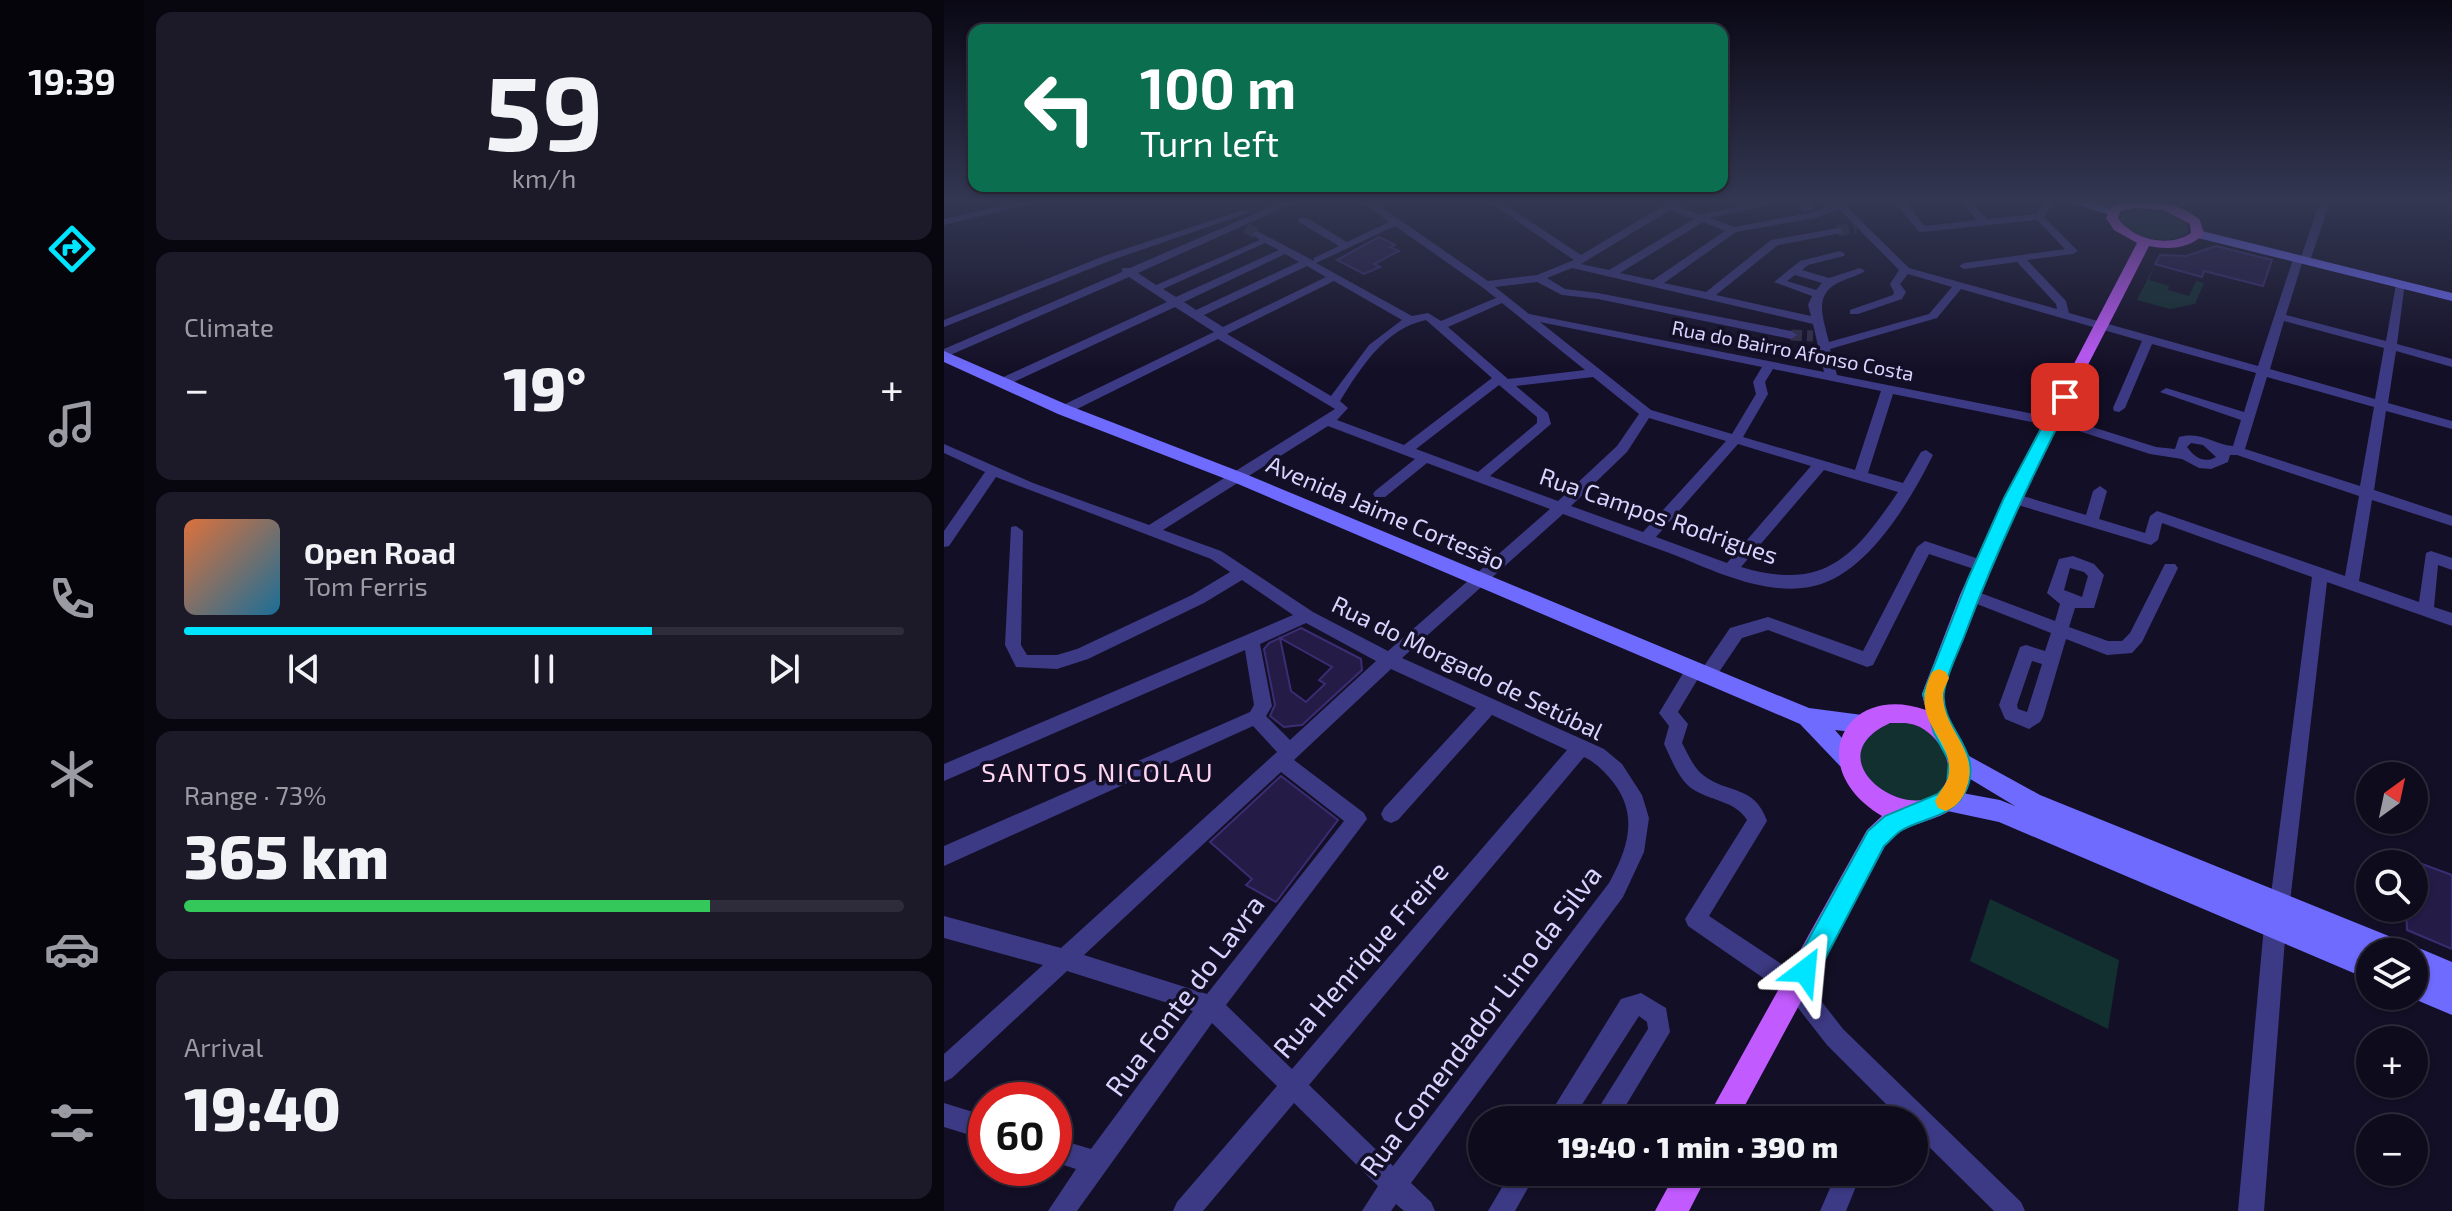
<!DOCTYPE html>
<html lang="en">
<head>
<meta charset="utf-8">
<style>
  body { margin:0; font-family:"Exo 2",sans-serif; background:#1c1929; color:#f1f3f6; height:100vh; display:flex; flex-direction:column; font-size:30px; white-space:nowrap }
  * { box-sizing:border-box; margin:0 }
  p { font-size:26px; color:#9b9ba3 }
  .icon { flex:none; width:44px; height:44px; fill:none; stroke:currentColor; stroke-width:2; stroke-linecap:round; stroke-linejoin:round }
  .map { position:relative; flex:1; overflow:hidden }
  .drawer { display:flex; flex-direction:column; gap:12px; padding:12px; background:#08060f; width:800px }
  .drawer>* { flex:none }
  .guide { position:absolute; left:24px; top:24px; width:760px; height:168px; border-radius:16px; box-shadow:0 2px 6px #0004,0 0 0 2px #2e2b3b; background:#0b6e4f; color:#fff; overflow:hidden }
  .needle { width:52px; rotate:33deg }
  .buttons { position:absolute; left:1412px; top:762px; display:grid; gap:16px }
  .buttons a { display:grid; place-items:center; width:72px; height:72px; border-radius:50%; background:#0e0b1c; box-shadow:0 2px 6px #0004,0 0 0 2px #2e2b3b; font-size:40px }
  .speed { position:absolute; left:24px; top:1082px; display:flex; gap:16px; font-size:40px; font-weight:700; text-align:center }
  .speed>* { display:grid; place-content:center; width:104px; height:104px; border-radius:50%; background:#0e0b1c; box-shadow:0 2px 6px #0004,0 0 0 2px #2e2b3b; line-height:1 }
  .speed .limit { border:12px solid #d22; background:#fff; color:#111 }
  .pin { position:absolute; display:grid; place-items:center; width:68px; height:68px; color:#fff; margin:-34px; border-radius:16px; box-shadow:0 4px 12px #0006 }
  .me { position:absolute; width:88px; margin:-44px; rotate:29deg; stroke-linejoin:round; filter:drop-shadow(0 0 6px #0008) }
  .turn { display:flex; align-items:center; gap:28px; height:168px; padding:0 40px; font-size:36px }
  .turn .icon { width:104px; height:104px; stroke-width:2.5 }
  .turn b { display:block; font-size:56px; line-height:68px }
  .big { font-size:60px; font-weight:800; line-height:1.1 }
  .drawer .widget { flex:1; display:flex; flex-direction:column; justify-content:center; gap:12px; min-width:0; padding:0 28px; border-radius:16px; background:#1c1929 }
  .drawer .dial { align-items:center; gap:0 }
  .dial b { font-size:104px; line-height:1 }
  .song { display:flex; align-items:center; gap:24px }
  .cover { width:96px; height:96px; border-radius:12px; background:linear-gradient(135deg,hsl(20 70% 55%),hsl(200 70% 35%)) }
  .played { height:8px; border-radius:4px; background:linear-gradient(90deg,#00e5ff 65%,#2e2b3b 65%) }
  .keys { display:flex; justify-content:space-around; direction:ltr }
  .heat { display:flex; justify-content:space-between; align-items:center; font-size:44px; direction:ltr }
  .charge { height:12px; border-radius:6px; background:linear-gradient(90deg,#34c759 73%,#2e2b3b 0) }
  .trip { position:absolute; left:524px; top:1106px; width:460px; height:80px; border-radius:40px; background:#0e0b1c; box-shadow:0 2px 6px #0004,0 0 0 2px #2e2b3b; font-weight:800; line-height:80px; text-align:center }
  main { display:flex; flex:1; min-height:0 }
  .menu { display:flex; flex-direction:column; width:144px; justify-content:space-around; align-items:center; background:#06040b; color:#9b9ba3 }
  .menu .icon { width:56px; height:56px }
  .menu .active { color:#00e5ff }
  .menu b { font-size:36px; color:#f1f3f6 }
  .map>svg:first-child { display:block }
  .green { fill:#12302f }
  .building { fill:#241b47; stroke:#3b2d73; stroke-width:2; fill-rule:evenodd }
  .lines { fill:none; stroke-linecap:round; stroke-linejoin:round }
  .street-tunnel { stroke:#312d47; stroke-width:11; stroke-dasharray:11 5; stroke-linecap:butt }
  .street { fill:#3d3a85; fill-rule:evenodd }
  .secondary { fill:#6f6bff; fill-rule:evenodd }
  .primary { fill:#c25bff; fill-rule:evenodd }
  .route { fill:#00e5ff; stroke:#0095a6; stroke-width:2 }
  .slow { fill:#f59e0b }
  .labels { text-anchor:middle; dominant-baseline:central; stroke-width:7; stroke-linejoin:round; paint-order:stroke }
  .far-street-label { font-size:20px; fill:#d9d4ff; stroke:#130f26 }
  .street-label { font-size:24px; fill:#d9d4ff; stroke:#130f26 }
  .neighbourhood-label { font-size:26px; letter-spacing:2px; fill:#ffd6f0; stroke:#130f26 }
  .near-street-label { font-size:28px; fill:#d9d4ff; stroke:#130f26 }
</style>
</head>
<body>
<main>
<nav class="menu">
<b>19:39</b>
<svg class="icon active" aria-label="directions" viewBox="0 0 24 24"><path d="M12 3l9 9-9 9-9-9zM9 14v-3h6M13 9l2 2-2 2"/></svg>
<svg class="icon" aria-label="music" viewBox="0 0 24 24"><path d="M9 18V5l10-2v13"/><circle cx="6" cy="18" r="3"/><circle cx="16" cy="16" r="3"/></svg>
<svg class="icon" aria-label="phone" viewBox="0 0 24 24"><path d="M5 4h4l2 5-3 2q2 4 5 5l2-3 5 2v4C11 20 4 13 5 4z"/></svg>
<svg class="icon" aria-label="climate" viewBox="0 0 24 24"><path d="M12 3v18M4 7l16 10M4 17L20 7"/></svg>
<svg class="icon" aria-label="car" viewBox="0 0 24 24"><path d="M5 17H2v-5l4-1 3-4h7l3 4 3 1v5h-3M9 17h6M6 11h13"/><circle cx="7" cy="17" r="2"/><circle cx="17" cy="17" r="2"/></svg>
<svg class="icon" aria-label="filters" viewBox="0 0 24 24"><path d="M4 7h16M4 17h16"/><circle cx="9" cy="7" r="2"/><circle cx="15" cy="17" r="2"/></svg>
</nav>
<section class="drawer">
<div class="widget dial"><b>59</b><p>km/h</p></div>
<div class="widget"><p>Climate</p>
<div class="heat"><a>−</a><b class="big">19°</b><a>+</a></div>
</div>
<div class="widget">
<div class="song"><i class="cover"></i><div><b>Open Road</b><p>Tom Ferris</p></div></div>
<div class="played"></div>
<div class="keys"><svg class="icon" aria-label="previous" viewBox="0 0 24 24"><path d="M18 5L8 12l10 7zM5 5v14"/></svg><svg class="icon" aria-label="pause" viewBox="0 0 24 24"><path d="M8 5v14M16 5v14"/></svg><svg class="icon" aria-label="next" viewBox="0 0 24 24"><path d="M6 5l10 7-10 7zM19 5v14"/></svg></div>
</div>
<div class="widget"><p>Range · 73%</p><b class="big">365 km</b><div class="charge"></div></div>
<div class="widget"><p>Arrival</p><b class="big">19:40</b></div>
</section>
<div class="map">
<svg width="1508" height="1211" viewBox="0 0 1508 1211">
  <rect width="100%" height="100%" fill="#130f26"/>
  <g class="green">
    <path d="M1187,209H1211L1225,212L1242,223L1244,232C1226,247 1189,239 1176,220L1177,214Z"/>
    <path d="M1211,264L1205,280L1225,286L1224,290L1245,296L1252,281L1260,283L1251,304L1226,309L1193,300Z"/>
    <path d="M955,719C976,726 1003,734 1004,760C1010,834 901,794 915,747C917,740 925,732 929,726Z"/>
    <path d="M1046,899L1175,960L1164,1029L1026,961Z"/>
  </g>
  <g class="building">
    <path d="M435,237L451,245L446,247L455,251L430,264L436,267L420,274L393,260Z"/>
    <path d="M1272,246L1328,260L1319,286L1260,271L1258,277L1211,264L1216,255L1242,256Z"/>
    <path d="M357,628L417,659L418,670L358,725L340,727L326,716L331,705L320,649L325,643ZM336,638L388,667L375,680L381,684L362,702L347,691Z"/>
    <path d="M337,776L394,820L332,902L302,885L308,879L266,842Z"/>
    <path d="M1470,861L1508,875V949L1463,930L1462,908H1470Z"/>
  </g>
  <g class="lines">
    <g class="street-tunnel">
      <path d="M302,228L313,234"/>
      <path d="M894,231L912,228"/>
      <path d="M847,335L869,336"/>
    </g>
    <g class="street">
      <path d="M75,202H94L0,225V219Z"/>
      <path d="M338,202H352L194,273L212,285L316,240L308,234L313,231L370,261V258L395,246L355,222V218H363L403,242L445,222L418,202H430L544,281L593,275L630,260L545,202H557L637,255L725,202H737L733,206L757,215L813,202H835L766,218L790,227L869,212L887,205L881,202H903L902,206L965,268L1113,309L1112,304L1073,262L1020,269L1015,266L1020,263L1121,249L1093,220L978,232L974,231L951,202H961L981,226L1033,220L1017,202H1027L1043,219L1092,214L1101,202H1111L1100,217L1134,251L1129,254L1083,260L1122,301L1125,313L1314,366L1349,259L1357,257L1376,202H1386L1366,261L1358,263L1342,315L1442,341L1452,284L1461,282L1453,344L1508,359V367L1452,351L1444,403L1508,421V429L1442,411L1430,490L1508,516V526L1428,500L1415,581L1475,602L1482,553L1487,551L1508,558V570L1494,565L1490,607L1508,613V626L1383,582L1346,902L1343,909L1336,912L1329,909L1326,902L1368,577L1218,523L1214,540L1207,545L1064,502L1062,498L1069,493L1142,515L1149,491L1156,486L1163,491L1155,519L1201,533L1206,516L1213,511L1401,576L1415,496L1293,455H1286L1284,462L1267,469L1255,468L1238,459L1206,454L1113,424L1108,426L949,394L924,473L959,483L977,452L982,450L989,455C967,499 924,574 870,586C822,597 771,571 728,554C691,541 655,527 619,514L458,658L660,749L678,764L698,795L705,818L700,852L679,897L467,1183L487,1202L491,1211H460L452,1204L447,1211H418L434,1186L350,1103L259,1211H229L233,1202L333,1086L268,1023L133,1211H104L132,1169L110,1162V1138L147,1149L249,1011L123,971L8,1078L0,1082V1054L99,965L0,938V916L117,948L333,752L309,726L0,866V846L306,712L310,705L301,650L0,781V764L349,615L298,580L260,603L144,659L113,669L72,667L61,645L67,527L72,526L79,531L77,645L83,655H113L133,649L248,595L286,572L267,559L52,477L5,546L0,547V531L41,472L0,453V444L89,483L205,525L391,409L274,339L125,413H115V407L270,332L231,307L61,386H53V380L223,302L185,277L4,356L0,357V349L178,272V268H186ZM895,209L955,270L946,284L950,292L949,295L906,310V314H914L958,299L962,292L956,284L964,274L1008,287L985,314L885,342C879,317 868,293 898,281C906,277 914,276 921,271L916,268L885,278L858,270L864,265L900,256L901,254L896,251L856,261L830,282L868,296L864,305L867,316L772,295L834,245L898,233V229L894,228L827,240L762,292L720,283L792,232L871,218ZM726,210L750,219L665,270L637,264ZM759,222L781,231L709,280L676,273ZM451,226L538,287L552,298L497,321L484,313L468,316L372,263ZM321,243L335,250L232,297L219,289ZM341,254L355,262L252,310L240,302ZM363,266L382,277L279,327L260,315ZM628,268L869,324L880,372L585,314L551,287L593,282L618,295L654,299L847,339L853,335L847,331L654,293L621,289L603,278ZM851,275L878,283L872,290L843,281ZM390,281L458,320L425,345L387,396L283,334ZM1017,289L1198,341L1169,408L1170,411L1175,412L1181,408L1208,344L1312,373L1300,412L1222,388L1216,392L1297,420L1289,446C1268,444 1259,431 1235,437L1231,449L1212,447L1110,415L1105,417L893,375L886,349L993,318ZM558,303L641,370L564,379L504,327ZM482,320L548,378L460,445L393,420L404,408L396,401C416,369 441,328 482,320ZM1340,321L1440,348L1431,399L1326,369ZM596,322L818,367L809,382L812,394L788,434L707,410ZM829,369L937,391L911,470L799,437L824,394L821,382ZM649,377L695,414L673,446L614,501L546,476L607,424L604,413L572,386ZM1323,377L1430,407L1416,486L1301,449ZM555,385L593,417V423L534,472L472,449ZM705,418L782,441L699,532L627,506L683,452ZM384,426L471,459L431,491L429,494L431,497H441L483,463L606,509L444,651L369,612L277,551L219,530ZM1247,443L1259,445L1272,457C1260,464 1250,457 1243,447ZM794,444L867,466L783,563L712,537ZM880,470L954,492C910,557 880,592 797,567ZM362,623L432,661L346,740L322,716L328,706L316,644ZM447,669L532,708L440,808L437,814L440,820L447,823L454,820L548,715L623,750L348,1069L282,1005L423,819L420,813L350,760ZM640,757C651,762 661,772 669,782C695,815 684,849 665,883L449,1166L365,1085ZM337,772L400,821L263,994L140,955Z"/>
      <path d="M850,202L866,203L867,210L859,212L858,206Z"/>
      <path d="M299,210L307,212L168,260L0,327V320L160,256Z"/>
      <path d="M981,541L1044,562L1047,566L1039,572L985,554L929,665L923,667L824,630L798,638L769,681L763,683L757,681L755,677L734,712L744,724L738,743C744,754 749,767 759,775C785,795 810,784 823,821L765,916L860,979L899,1029L1077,1202L1081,1211H1050L970,1132V1120H958L883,1045L844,995L744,926L741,919L803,820C791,800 765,801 747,788C734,778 727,758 720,744L725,726L715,713L744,665L750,663L756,665L758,669L786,628L824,617L919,651L973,547Z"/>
      <path d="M1129,556L1150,564L1160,575L1150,608H1131L1125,627L1164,641H1178L1186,633L1221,564H1231L1234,568L1198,642L1188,653L1163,655L1122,639L1099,717L1096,722L1085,729L1061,719L1055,705L1076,647L1082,645L1101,651L1107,633L1020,599L1018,595L1026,589L1111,621L1116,604L1103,593L1115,559ZM1126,568L1140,572L1144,576L1138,597L1120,590ZM1088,661L1098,664L1083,712L1074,709L1073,705Z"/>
      <path d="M1331,915L1338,919L1342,926L1320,1211H1294L1320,926L1324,919Z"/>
      <path d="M697,993L722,1008L726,1032L673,1120H647L704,1029L703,1022L695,1016L628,1120H602L677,999Z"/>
      <path d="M0,1103L42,1116V1140L0,1127Z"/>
      <path d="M567,1172H593L571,1211H544Z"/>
      <path d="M605,1172H638L635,1181L626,1184L608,1181Z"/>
      <path d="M893,1172L917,1174L902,1211H876Z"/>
    </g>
    <g class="secondary">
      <path d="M1125,202H1146L1175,212L1169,216Z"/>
      <path d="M1254,230L1508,293V301L1250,237V231Z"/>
      <path d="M0,351L126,406L299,473L816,688L865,708L926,716L929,723L926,730L918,733L891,730L916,759L912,766L904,769L896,766L856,724L287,481L114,414L0,362Z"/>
      <path d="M1016,751L1096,795L1462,943L1465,948L1470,946L1508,962V1015L1463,996H1470V952H1426V980L1055,822L994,809L990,801L994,793L1002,790L1056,800L1071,806L1008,768L1004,761L1008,754Z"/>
    </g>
    <g class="primary">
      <path d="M1182,202C1210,202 1234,201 1256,220L1260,234C1245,249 1225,250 1205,246C1142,371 1073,494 1025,625C1018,643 1002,675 1000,693C997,728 1039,751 1023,790C1012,818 982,818 959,830C952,834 946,841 941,846L793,1120H762L923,830L938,816C857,768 901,681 982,710L978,694L1016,595L1060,498L1193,243L1170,230L1162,218L1168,206ZM1190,208L1220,210L1246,224L1247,233C1225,248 1189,240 1174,218L1177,211ZM946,723C956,723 967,722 976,727C995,737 1012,764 1001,784C976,833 864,761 946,723Z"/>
      <path d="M732,1172H765L745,1211H711Z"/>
    </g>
  </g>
  <linearGradient id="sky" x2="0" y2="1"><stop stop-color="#0a0815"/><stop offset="0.54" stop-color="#333752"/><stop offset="1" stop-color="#333752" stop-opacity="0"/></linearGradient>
  <rect width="1508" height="372" fill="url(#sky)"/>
  <path class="route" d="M1121,392L1128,397C1090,473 1053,549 1023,629C1016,649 1003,672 1000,692C995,729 1044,751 1020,794C1008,817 979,818 958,830C951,834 946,841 940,846L870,980L861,984L852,980L849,971L852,962L924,831L941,816L994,794L1003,784L1005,761L990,733L979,694L1024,579L1060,498L1114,397Z"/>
  <path class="slow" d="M995,669L1002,672L1005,678C1003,683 999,690 999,695C999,731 1037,751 1022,789C1019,799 1012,807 1002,811L994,808L991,801C995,791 1004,784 1005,773C1009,736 963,722 988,672Z"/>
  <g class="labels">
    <g class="far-street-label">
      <text transform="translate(849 350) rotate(11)">Rua do Bairro Afonso Costa</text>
    </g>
    <g class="street-label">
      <text transform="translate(442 512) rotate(23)">Avenida Jaime Cortesão</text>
      <text transform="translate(715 515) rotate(19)">Rua Campos Rodrigues</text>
      <text transform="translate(524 667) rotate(26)">Rua do Morgado de Setúbal</text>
    </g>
    <g class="neighbourhood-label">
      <text x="154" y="771">SANTOS NICOLAU</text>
    </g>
    <g class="near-street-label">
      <text transform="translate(416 959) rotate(-49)">Rua Henrique Freire</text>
      <text transform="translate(240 995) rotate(-53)">Rua Fonte do Lavra</text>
      <text transform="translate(536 1020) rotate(-53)">Rua Comendador Lino da Silva</text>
    </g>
  </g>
</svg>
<div class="buttons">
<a><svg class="needle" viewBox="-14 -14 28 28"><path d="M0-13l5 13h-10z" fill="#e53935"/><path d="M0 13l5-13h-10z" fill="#9b9ba3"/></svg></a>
<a><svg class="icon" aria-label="search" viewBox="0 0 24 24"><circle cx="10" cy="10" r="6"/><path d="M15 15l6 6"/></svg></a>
<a><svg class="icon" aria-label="layers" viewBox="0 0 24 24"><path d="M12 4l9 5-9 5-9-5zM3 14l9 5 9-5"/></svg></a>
<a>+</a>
<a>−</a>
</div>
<div class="speed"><div class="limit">60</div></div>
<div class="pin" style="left:1121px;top:397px;background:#d93025"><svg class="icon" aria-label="arrive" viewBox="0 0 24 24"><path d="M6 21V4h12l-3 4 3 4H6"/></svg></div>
<svg class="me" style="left:861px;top:971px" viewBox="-20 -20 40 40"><path d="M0-17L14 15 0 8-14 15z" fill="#00e5ff" stroke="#fff" stroke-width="4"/></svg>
<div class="trip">19:40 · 1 min · 390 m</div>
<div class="guide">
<div class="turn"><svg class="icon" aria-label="left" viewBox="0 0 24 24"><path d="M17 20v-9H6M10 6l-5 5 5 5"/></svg><div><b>100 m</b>Turn left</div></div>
</div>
</div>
</main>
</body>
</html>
